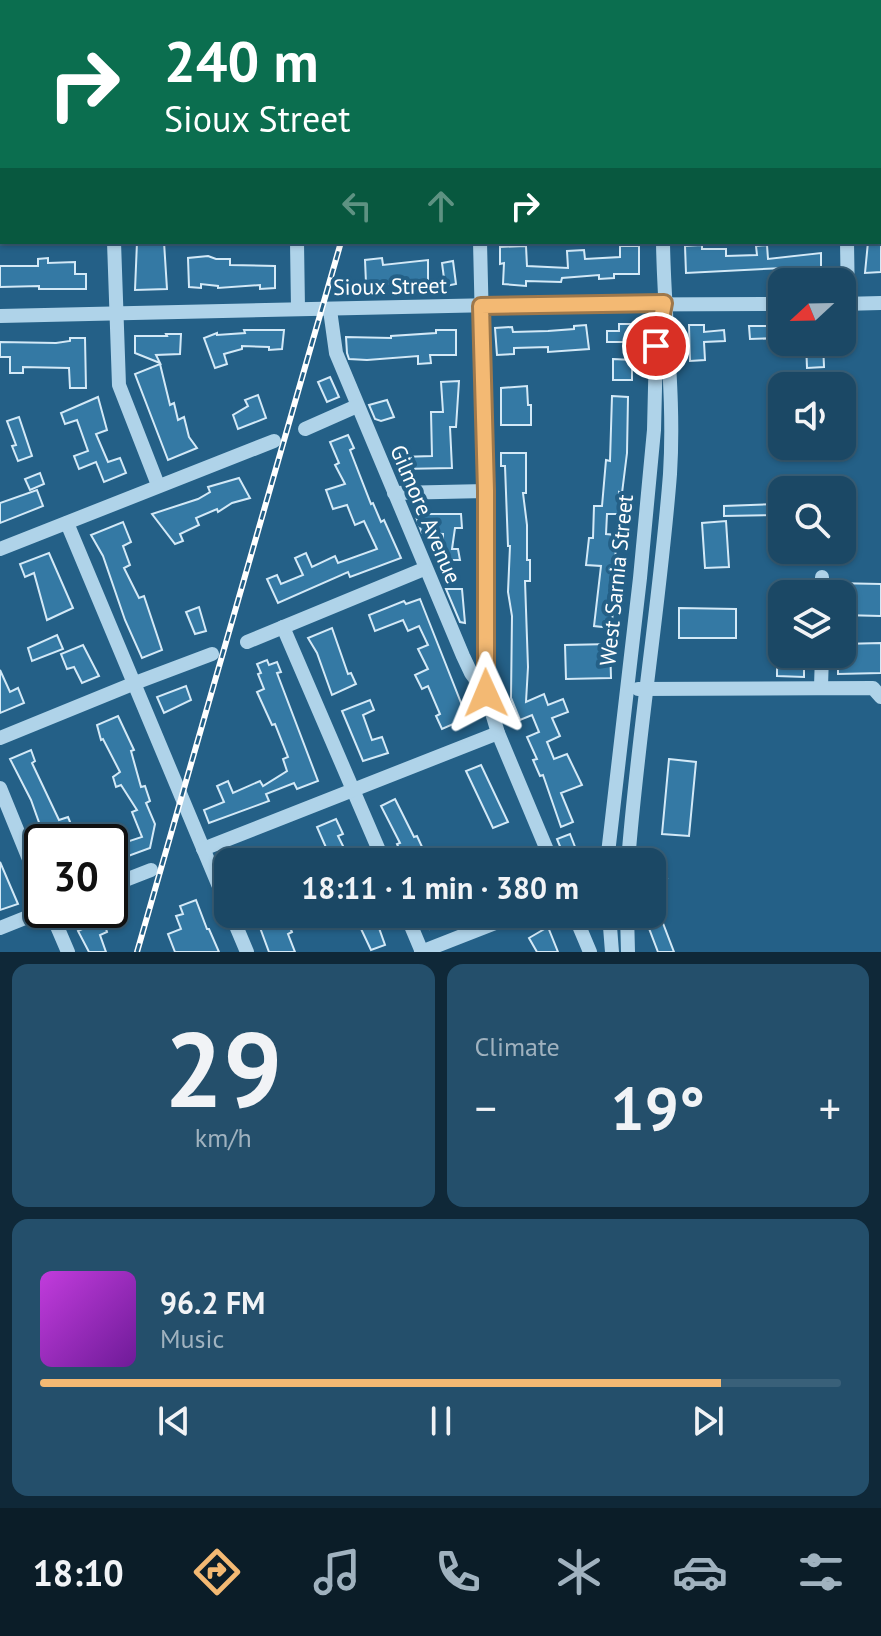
<!DOCTYPE html>
<html lang="en">
<head>
<meta charset="utf-8">
<style>
  body { margin:0; font-family:"PT Sans",sans-serif; background:#244f6b; color:#f1f3f6; height:100vh; display:flex; flex-direction:column; font-size:30px; white-space:nowrap }
  * { box-sizing:border-box; margin:0 }
  p { font-size:26px; color:#a0b2bf }
  .icon { flex:none; width:44px; height:44px; fill:none; stroke:currentColor; stroke-width:2; stroke-linecap:round; stroke-linejoin:round }
  .map { position:relative; height:952px; overflow:hidden }
  .sheet { display:flex; flex-direction:column; gap:12px; padding:12px; background:#0f2838; flex:1 }
  .sheet>* { flex:none }
  .hud { position:absolute; left:0px; top:0px; width:882px; height:244px; box-shadow:0 2px 6px #0004,0 0 0 2px #396079; background:#0b6e4f; color:#fff; overflow:hidden }
  .needle { width:52px; rotate:248deg }
  .fabs { position:absolute; left:768px; top:268px; display:grid; gap:16px }
  .fabs a { display:grid; place-items:center; width:88px; height:88px; border-radius:16px; background:#1b4865; box-shadow:0 2px 6px #0004,0 0 0 2px #396079; font-size:40px }
  .speed { position:absolute; left:24px; top:824px; display:flex; gap:16px; font-size:40px; font-weight:700; text-align:center }
  .speed>* { display:grid; place-content:center; width:104px; height:104px; border-radius:50%; background:#1b4865; box-shadow:0 2px 6px #0004,0 0 0 2px #396079; line-height:1 }
  .speed .limit { border:4px solid #111; border-radius:12px; background:#fff; color:#111 }
  .pin { position:absolute; display:grid; place-items:center; width:68px; height:68px; color:#fff; margin:-34px; border:4px solid #fff; border-radius:50%; box-shadow:0 2px 8px #0007 }
  .me { position:absolute; width:88px; margin:-44px; rotate:359deg; stroke-linejoin:round; filter:drop-shadow(0 0 6px #0008) }
  .turn { display:flex; align-items:center; gap:28px; height:168px; padding:0 32px; font-size:36px }
  .turn .icon { width:104px; height:104px; stroke-width:2.5 }
  .turn b { display:block; font-size:56px; line-height:68px }
  .lanes { display:flex; align-items:center; height:76px; padding:0 32px; background:#0003; justify-content:center; gap:40px; direction:ltr }
  .lanes .off { opacity:.35 }
  .big { font-size:60px; font-weight:700; line-height:1.1 }
  .sheet .tile { flex:1; display:flex; flex-direction:column; justify-content:center; gap:12px; min-width:0; padding:0 28px; border-radius:16px; background:#244f6b }
  .sheet .dial { align-items:center; gap:0 }
  .dial b { font-size:104px; line-height:1 }
  .song { display:flex; align-items:center; gap:24px }
  .cover { width:96px; height:96px; border-radius:12px; background:linear-gradient(135deg,hsl(290 70% 55%),hsl(280 70% 35%)) }
  .played { height:8px; border-radius:4px; background:linear-gradient(90deg,#f3b973 85%,#396079 85%) }
  .keys { display:flex; justify-content:space-around; direction:ltr }
  .heat { display:flex; justify-content:space-between; align-items:center; font-size:44px; direction:ltr }
  .sheet .tiles { flex:1; display:grid; gap:12px; grid-template-columns:1fr 1fr }
  .tile:last-child { grid-column:span 2 }
  .trip { position:absolute; left:214px; top:848px; width:452px; height:80px; border-radius:16px; background:#1b4865; box-shadow:0 2px 6px #0004,0 0 0 2px #396079; font-weight:700; line-height:80px; text-align:center }
  .menu { display:flex; height:128px; justify-content:space-around; align-items:center; background:#0b1d28; color:#a0b2bf }
  .menu .icon { width:56px; height:56px }
  .menu .selected { color:#f3b973 }
  .menu b { font-size:36px; color:#f1f3f6 }
  .map>svg:first-child { display:block }
  .building { fill:#3479a4; stroke:#d3e9f7; stroke-width:2 }
  .lines { fill:none; stroke-linecap:round; stroke-linejoin:round }
  .minor { stroke:#afd3e9; stroke-width:14 }
  .rail-casing { stroke:#fff; stroke-width:6 }
  .rail { stroke:#246087; stroke-width:3; stroke-dasharray:9; stroke-linecap:butt }
  .route-casing { stroke:#9e784b; stroke-width:20 }
  .route { stroke:#f3b973; stroke-width:14 }
  .labels { text-anchor:middle; dominant-baseline:central; stroke-width:8; stroke-linejoin:round; paint-order:stroke }
  .street-label { font-size:22px; fill:#fff; stroke:#246087 }
</style>
</head>
<body>
<div class="map">
<svg width="881" height="952" viewBox="0 0 881 952">
  <rect width="100%" height="100%" fill="#246087"/>
  <g class="building">
    <path d="M137,242H164L167,289L135,290Z"/>
    <path d="M868,242H881V272L865,273Z"/>
    <path d="M702,245V249H726V256L757,255L756,246L767,245L768,259L821,253V272L783,274V268L686,273L685,246Z"/>
    <path d="M526,246L527,266L568,268L567,251L584,250L585,259L620,257V246H639V274H614V278L599,279V275L562,278L561,282L526,281V286L503,284L504,263L500,264V247Z"/>
    <path d="M208,256L216,259H230V265L275,266V288L260,289V285L218,288V286L201,284V288L189,287L188,258Z"/>
    <path d="M48,258V263L75,262V274H86V289H39V286L0,287V266H38V259Z"/>
    <path d="M382,258L383,265L428,260V284L366,283L365,260Z"/>
    <path d="M453,261L456,284L445,286L442,263Z"/>
    <path d="M619,324H637V342H607V331H619Z"/>
    <path d="M586,325L589,349L548,352V347L514,348V354L497,355L495,328L512,327L513,332L548,331L574,329V326Z"/>
    <path d="M689,325H704V332L724,330L725,341L704,342L705,360L690,361Z"/>
    <path d="M749,326H773V330H782V338L750,339Z"/>
    <path d="M244,330H284L282,349L269,350V347L242,346V349L224,354L227,364L215,368L204,338L217,333V335L245,333Z"/>
    <path d="M436,330H456V355H430L431,363L418,364V356L367,360L349,359L347,353L346,337L391,338V336L436,333Z"/>
    <path d="M166,334H181L180,354L156,355L160,363L135,353V336H167Z"/>
    <path d="M70,338H85L86,388H70L69,368L23,367V373H10V357H0V342L56,343L70,341Z"/>
    <path d="M806,342H823L824,367L807,368Z"/>
    <path d="M613,359L632,360V380H613Z"/>
    <path d="M160,364L170,405L174,403L178,420L184,417L189,437L197,448L168,460L135,374Z"/>
    <path d="M330,377L339,397L327,402L318,382Z"/>
    <path d="M459,381L456,427H450L452,468L401,469L400,457L432,456L431,412H443L441,382Z"/>
    <path d="M527,386L528,405H531V425H501V388Z"/>
    <path d="M258,395L266,418L238,429L233,415L248,406L245,400Z"/>
    <path d="M612,396L628,397L627,453L622,493L619,492V514H607L606,534L617,535L614,572L618,573L611,628L594,626L601,566L586,565L589,538H593L594,506H602L606,460L610,461Z"/>
    <path d="M98,397L107,430L96,434L108,462L120,458L126,473L104,482L96,462L79,469L74,456L88,451L77,420L65,424L61,413Z"/>
    <path d="M387,400L394,417L381,421L375,419L369,405Z"/>
    <path d="M19,417L32,456L18,461L12,446L16,445L7,421Z"/>
    <path d="M348,435L354,448L350,450L371,504L373,503L381,522L384,520L401,558L350,577L348,572L278,603L267,579L277,575L281,584L303,575L295,558L306,553L312,567L335,556L338,563L377,549L364,521L355,525L347,505L333,509L326,490L345,484L335,465L339,463L330,442Z"/>
    <path d="M501,453H526V493H523L527,525V560H530V581H525L528,667L526,702L544,694L548,705L563,699L568,712L552,718L560,736L547,742L554,759L567,754L582,785L561,793L573,822L561,827L543,775L540,776L533,760L537,759L527,737L539,732L532,715L520,720L511,698L512,616L508,592L510,546H508L505,466H501Z"/>
    <path d="M40,473L44,484L30,490L25,479Z"/>
    <path d="M239,478L250,498L232,503L218,512L217,509L196,518L199,525L180,534L183,541L175,544L152,514L198,499L210,492L208,487Z"/>
    <path d="M37,490L43,506L0,523V503Z"/>
    <path d="M776,504L777,515L724,516V506Z"/>
    <path d="M415,514H461L462,528H455L452,549H458L460,560H450L449,568H446L445,561H443V534L422,533Z"/>
    <path d="M726,521L729,567L705,568L702,523Z"/>
    <path d="M123,522L131,542L123,546L130,565L124,568L139,598L144,596L162,650L142,658L125,620L103,556L91,535Z"/>
    <path d="M49,553L73,608L47,620L34,573L25,577L20,564Z"/>
    <path d="M833,583L881,584V616L842,615V594H833Z"/>
    <path d="M778,585L805,586V594H778Z"/>
    <path d="M446,589H462L465,623L460,622Z"/>
    <path d="M420,599L467,718L442,729L436,716L440,714L428,686L422,689L415,675L428,669L418,649L428,645L419,626L408,631L403,620L375,631L369,615L404,601L406,604Z"/>
    <path d="M199,607L206,631L195,634L186,612Z"/>
    <path d="M679,608L736,609V638H679Z"/>
    <path d="M332,628L348,674L351,673L356,684L332,695L317,653L308,638Z"/>
    <path d="M57,635L63,649L32,661L28,648Z"/>
    <path d="M881,643V673L838,674V654H842V644Z"/>
    <path d="M610,644L611,678L566,679L565,645Z"/>
    <path d="M83,645L99,676L82,683L74,667L67,669L61,654Z"/>
    <path d="M777,654H804V677L777,676Z"/>
    <path d="M267,660L269,665L277,662L281,672L277,673L318,781L297,789L294,783L266,794L269,801L209,823L204,810L224,802L217,786L228,781L233,793L260,781L263,786L287,771L283,759L288,757L275,724L272,725L257,692L264,689L258,674L261,673L257,664Z"/>
    <path d="M0,670L10,692L18,688L24,703L0,713Z"/>
    <path d="M186,686L191,700L164,713L157,697Z"/>
    <path d="M370,700L374,710L363,715L372,740L382,737L388,753L363,761L342,711Z"/>
    <path d="M118,716L134,750L131,751L141,787L145,786L150,801L146,803L155,824L150,848L120,859L114,846L142,837L132,812L137,810L121,785L116,787L113,777L120,772L103,739L101,740L97,725Z"/>
    <path d="M31,750L35,761L32,763L59,820L68,817L73,829L69,831L73,842H46L31,800L10,759Z"/>
    <path d="M669,759L696,762L689,836L662,834Z"/>
    <path d="M481,765L508,822L493,828L466,771Z"/>
    <path d="M395,799L414,837L417,836L423,849L418,851L423,862H405L397,844L400,843L381,806Z"/>
    <path d="M336,819L343,834L338,836L349,858L339,862H330L326,854L328,852L317,827Z"/>
    <path d="M570,834L579,857L566,861L557,839Z"/>
    <path d="M0,862L18,904L0,910Z"/>
    <path d="M662,865L667,878L655,882L665,908L652,913V868Z"/>
    <path d="M196,900L207,929H209L219,952H175L168,934L181,929L176,916L183,914L180,906Z"/>
    <path d="M255,914H284L292,932L288,934L295,952H269Z"/>
    <path d="M354,914H374L385,945L371,950Z"/>
    <path d="M423,914H465L430,929Z"/>
    <path d="M661,918L674,952H658L647,923Z"/>
    <path d="M103,919L107,932L100,935L106,952H89L78,931Z"/>
    <path d="M548,927L558,952H537L529,938Z"/>
  </g>
  <g class="lines">
    <g class="minor">
      <path d="M293,0V2"/>
      <path d="M476,0V2"/>
      <path d="M660,0V2"/>
      <path d="M845,0V2"/>
      <path d="M112,2V0"/>
      <path d="M880,115L881,114"/>
      <path d="M0,132H2"/>
      <path d="M114,242L119,385L158,485"/>
      <path d="M297,242L298,308"/>
      <path d="M480,242L486,491V693L498,733L552,862"/>
      <path d="M847,242L848,304"/>
      <path d="M842,304L881,303"/>
      <path d="M330,310L336,353L463,656L471,673L485,692"/>
      <path d="M0,316L494,305L782,304"/>
      <path d="M305,429L357,406"/>
      <path d="M394,493L486,491"/>
      <path d="M67,523L228,908"/>
      <path d="M0,549L274,441"/>
      <path d="M822,594V577"/>
      <path d="M283,627L384,862"/>
      <path d="M247,642L424,569"/>
      <path d="M821,687L822,654"/>
      <path d="M638,689L873,688L881,697"/>
      <path d="M0,738L135,683L212,654"/>
      <path d="M0,788L42,891"/>
      <path d="M203,849L498,733"/>
      <path d="M607,862L640,578L654,430L656,346L661,315"/>
      <path d="M628,862C638,732 660,603 670,474C675,396 664,319 663,242"/>
      <path d="M110,886L151,870"/>
      <path d="M50,910L68,952"/>
      <path d="M231,914L247,952"/>
      <path d="M406,914L422,952"/>
      <path d="M574,914L590,952"/>
      <path d="M609,914L612,952"/>
      <path d="M627,914L628,952"/>
      <path d="M0,928L45,910"/>
      <path d="M421,952L518,914"/>
    </g>
    <g class="rail-casing">
      <g id="rail">
        <path d="M396,2V0"/>
        <path d="M137,952L341,242"/>
      </g>
    </g>
    <use href="#rail" class="rail"/>
  </g>
  <g class="lines">
    <g class="route-casing">
      <path id="route" d="M486,693V491L481,306L664,303L656,346"/>
    </g>
    <use href="#route" class="route"/>
  </g>
  <g class="labels">
    <g class="street-label">
      <text transform="translate(390 286) rotate(-1)">Sioux Street</text>
      <text transform="translate(426 514) rotate(67)">Gilmore Avenue</text>
      <text transform="translate(616 580) rotate(-84)">West Sarnia Street</text>
    </g>
  </g>
</svg>
<div class="fabs">
<a><svg class="needle" viewBox="-14 -14 28 28"><path d="M0-13l5 13h-10z" fill="#e53935"/><path d="M0 13l5-13h-10z" fill="#a0b2bf"/></svg></a>
<a><svg class="icon" aria-label="sound" viewBox="0 0 24 24"><path d="M4 9h4l5-4v14l-5-4H4zM17 9q2 3 0 6"/></svg></a>
<a><svg class="icon" aria-label="search" viewBox="0 0 24 24"><circle cx="10" cy="10" r="6"/><path d="M15 15l6 6"/></svg></a>
<a><svg class="icon" aria-label="layers" viewBox="0 0 24 24"><path d="M12 4l9 5-9 5-9-5zM3 14l9 5 9-5"/></svg></a>
</div>
<div class="speed"><div class="limit">30</div></div>
<div class="pin" style="left:656px;top:346px;background:#d93025"><svg class="icon" aria-label="arrive" viewBox="0 0 24 24"><path d="M6 21V4h12l-3 4 3 4H6"/></svg></div>
<svg class="me" style="left:486px;top:693px" viewBox="-20 -20 40 40"><path d="M0-17L14 15 0 8-14 15z" fill="#f3b973" stroke="#fff" stroke-width="4"/></svg>
<div class="trip">18:11 · 1 min · 380 m</div>
<div class="hud">
<div class="turn"><svg class="icon" aria-label="right" viewBox="0 0 24 24"><path d="M7 20v-9h11M14 6l5 5-5 5"/></svg><div><b>240 m</b>Sioux Street</div></div>
<div class="lanes"><svg class="icon off" aria-label="left" viewBox="0 0 24 24"><path d="M17 20v-9H6M10 6l-5 5 5 5"/></svg><svg class="icon off" aria-label="ahead" viewBox="0 0 24 24"><path d="M12 20V5M6 11l6-6 6 6"/></svg><svg class="icon" aria-label="right" viewBox="0 0 24 24"><path d="M7 20v-9h11M14 6l5 5-5 5"/></svg></div>
</div>
</div>
<section class="sheet">
<div class="tiles">
<div class="tile dial"><b>29</b><p>km/h</p></div>
<div class="tile"><p>Climate</p>
<div class="heat"><a>−</a><b class="big">19°</b><a>+</a></div>
</div>
<div class="tile">
<div class="song"><i class="cover"></i><div><b>96.2 FM</b><p>Music</p></div></div>
<div class="played"></div>
<div class="keys"><svg class="icon" aria-label="previous" viewBox="0 0 24 24"><path d="M18 5L8 12l10 7zM5 5v14"/></svg><svg class="icon" aria-label="pause" viewBox="0 0 24 24"><path d="M8 5v14M16 5v14"/></svg><svg class="icon" aria-label="next" viewBox="0 0 24 24"><path d="M6 5l10 7-10 7zM19 5v14"/></svg></div>
</div>
</div>
</section>
<nav class="menu">
<b>18:10</b>
<svg class="icon selected" aria-label="directions" viewBox="0 0 24 24"><path d="M12 3l9 9-9 9-9-9zM9 14v-3h6M13 9l2 2-2 2"/></svg>
<svg class="icon" aria-label="music" viewBox="0 0 24 24"><path d="M9 18V5l10-2v13"/><circle cx="6" cy="18" r="3"/><circle cx="16" cy="16" r="3"/></svg>
<svg class="icon" aria-label="phone" viewBox="0 0 24 24"><path d="M5 4h4l2 5-3 2q2 4 5 5l2-3 5 2v4C11 20 4 13 5 4z"/></svg>
<svg class="icon" aria-label="climate" viewBox="0 0 24 24"><path d="M12 3v18M4 7l16 10M4 17L20 7"/></svg>
<svg class="icon" aria-label="car" viewBox="0 0 24 24"><path d="M5 17H2v-5l4-1 3-4h7l3 4 3 1v5h-3M9 17h6M6 11h13"/><circle cx="7" cy="17" r="2"/><circle cx="17" cy="17" r="2"/></svg>
<svg class="icon" aria-label="filters" viewBox="0 0 24 24"><path d="M4 7h16M4 17h16"/><circle cx="9" cy="7" r="2"/><circle cx="15" cy="17" r="2"/></svg>
</nav>
</body>
</html>
